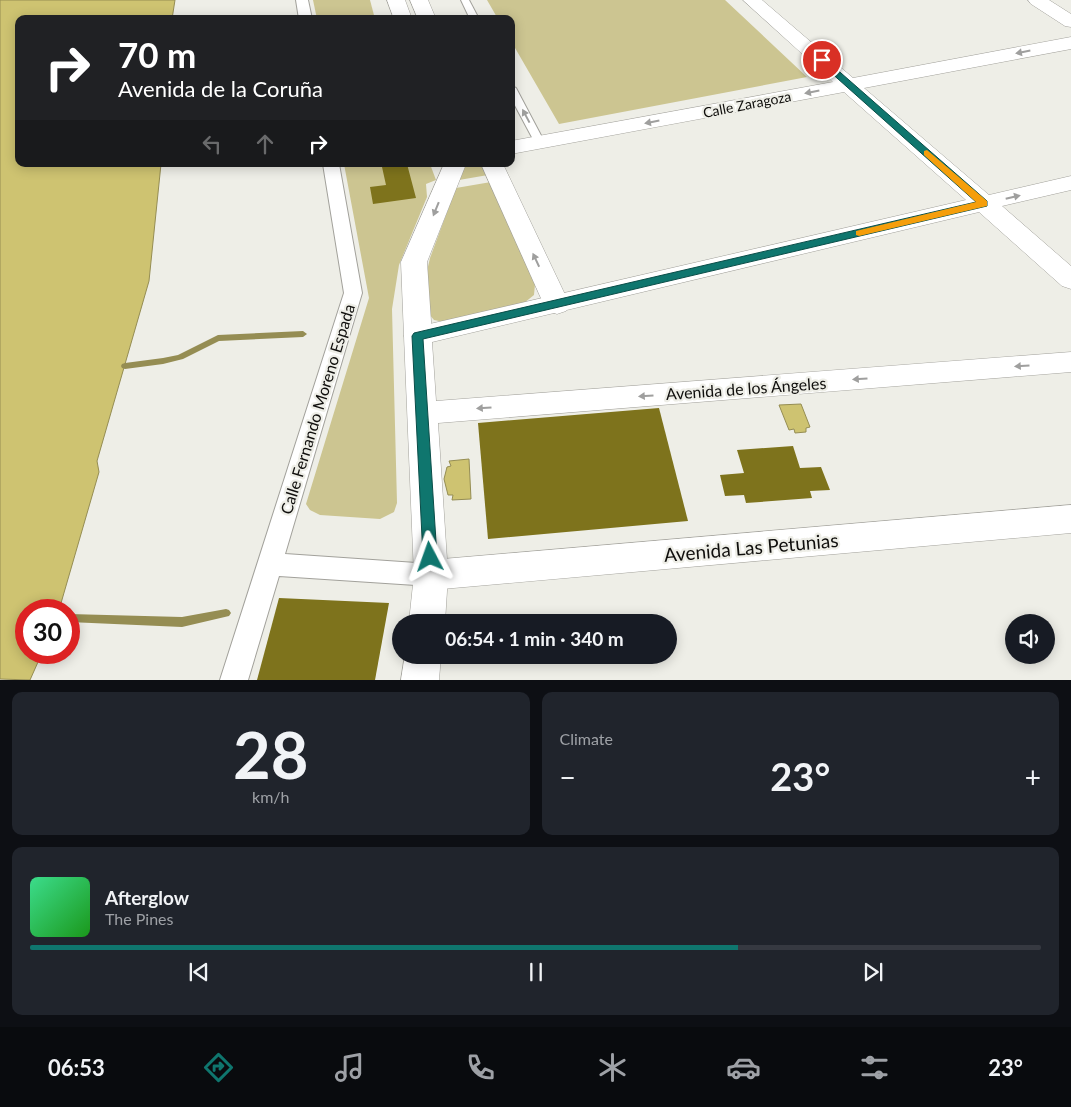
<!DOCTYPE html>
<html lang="en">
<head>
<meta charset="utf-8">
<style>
  body { margin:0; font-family:Lato,sans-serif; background:#20242c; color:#f1f3f6; height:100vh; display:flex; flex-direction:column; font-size:19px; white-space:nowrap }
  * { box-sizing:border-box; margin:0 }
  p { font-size:16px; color:#9ea1a6 }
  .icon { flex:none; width:28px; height:28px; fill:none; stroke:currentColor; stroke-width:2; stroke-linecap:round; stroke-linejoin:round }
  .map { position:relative; height:680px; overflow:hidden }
  .details { display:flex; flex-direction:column; gap:12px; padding:12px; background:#0d0f14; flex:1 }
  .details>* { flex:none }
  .hud { position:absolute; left:15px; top:15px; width:500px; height:152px; border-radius:10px; box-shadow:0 2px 12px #0003; background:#202124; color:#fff; overflow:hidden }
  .fabs { position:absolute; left:1005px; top:614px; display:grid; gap:10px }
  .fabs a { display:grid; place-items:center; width:50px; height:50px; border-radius:50%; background:#171b24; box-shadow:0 2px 12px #0003; font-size:25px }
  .speed { position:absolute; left:15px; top:599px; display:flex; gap:10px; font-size:25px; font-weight:700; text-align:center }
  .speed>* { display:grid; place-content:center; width:65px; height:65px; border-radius:50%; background:#171b24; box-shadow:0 2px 12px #0003; line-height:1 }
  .speed .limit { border:8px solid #d22; background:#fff; color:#111 }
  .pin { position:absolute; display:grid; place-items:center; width:42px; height:42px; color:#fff; margin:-21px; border:2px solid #fff; border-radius:50%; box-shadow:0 1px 5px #0007 }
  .me { position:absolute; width:55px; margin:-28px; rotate:356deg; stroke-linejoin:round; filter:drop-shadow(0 0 4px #0008) }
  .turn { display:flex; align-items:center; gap:18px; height:105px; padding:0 20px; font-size:22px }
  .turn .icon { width:65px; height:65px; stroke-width:2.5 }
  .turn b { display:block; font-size:35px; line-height:42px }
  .lanes { display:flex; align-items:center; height:48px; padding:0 20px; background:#0003; justify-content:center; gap:25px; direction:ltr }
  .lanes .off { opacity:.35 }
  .big { font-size:38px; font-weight:700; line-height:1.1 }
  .details .tile { flex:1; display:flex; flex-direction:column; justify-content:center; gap:8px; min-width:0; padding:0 18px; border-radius:10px; background:#20242c }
  .details .dial { align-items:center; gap:0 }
  .dial b { font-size:65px; line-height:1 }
  .song { display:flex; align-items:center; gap:15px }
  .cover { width:60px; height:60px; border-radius:8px; background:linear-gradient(135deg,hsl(150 70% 55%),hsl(120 70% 35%)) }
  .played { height:5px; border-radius:2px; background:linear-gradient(90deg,#0f766e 70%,#363941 70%) }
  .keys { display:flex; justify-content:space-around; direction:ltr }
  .heat { display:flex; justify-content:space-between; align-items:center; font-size:28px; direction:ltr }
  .details .tiles { flex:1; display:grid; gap:12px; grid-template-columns:1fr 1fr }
  .tile:last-child { grid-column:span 2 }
  .trip { position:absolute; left:392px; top:614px; width:285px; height:50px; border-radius:25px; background:#171b24; box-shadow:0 2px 12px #0003; font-weight:700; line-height:50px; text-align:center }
  .tab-bar { display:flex; height:80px; justify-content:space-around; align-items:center; background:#090b0e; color:#9ea1a6 }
  .tab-bar .icon { width:35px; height:35px }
  .tab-bar .on { color:#0f766e }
  .tab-bar b { font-size:22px; color:#f1f3f6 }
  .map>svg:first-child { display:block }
  .green { fill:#ccc591 }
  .water { fill:#cec371; stroke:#958d53 }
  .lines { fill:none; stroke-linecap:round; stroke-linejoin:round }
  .stream { fill:#958d53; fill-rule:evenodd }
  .building { fill:#7e731c }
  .service-casing { stroke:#a2a19b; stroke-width:2 }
  .pedestrian-casing { stroke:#a2a19b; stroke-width:2 }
  .minor-casing { stroke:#a2a19b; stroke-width:1 }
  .tertiary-casing { stroke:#a2a19b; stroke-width:1 }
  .service { fill:#fff; fill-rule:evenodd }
  .pedestrian { fill:#fff; fill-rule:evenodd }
  .minor { fill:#fff; fill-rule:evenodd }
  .tertiary { fill:#fff; fill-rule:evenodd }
  .oneway { fill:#9f9f9e }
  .route { fill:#0f766e; stroke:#0a4d48 }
  .slow { fill:#f59e0b }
  .labels { text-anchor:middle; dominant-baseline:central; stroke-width:4.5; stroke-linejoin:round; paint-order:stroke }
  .far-street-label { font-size:14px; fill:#0f0e0c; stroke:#eeeee7 }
  .street-label { font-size:16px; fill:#0f0e0c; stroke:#eeeee7 }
  .near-street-label { font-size:19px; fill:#0f0e0c; stroke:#eeeee7 }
</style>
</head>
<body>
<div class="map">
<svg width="1071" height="680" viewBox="0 0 1071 680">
  <rect width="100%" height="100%" fill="#eeeee7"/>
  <g class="green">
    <path d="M313,0H370L375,19H317Z"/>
    <path d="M487,0H725L807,77L559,124L511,41V19H498Z"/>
    <path d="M344,164H430L436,180L426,184L427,197L399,265L392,309L397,503L394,512L380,519L320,515L310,510L306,504L369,298Z"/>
    <path d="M469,164L483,165L488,175L459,180L465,167Z"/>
    <path d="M491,182L535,284L534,295L524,303L444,322L434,320L429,314L427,271L430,258L456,188Z"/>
  </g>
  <g class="water">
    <path d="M0,0H175L172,19H19V164H161L149,281L97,461L99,472L59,610H26V652L42,653L30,680L0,679Z"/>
    <path d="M801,404L810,427L806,428V432L795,433L794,429L789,430L779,405Z"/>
    <path d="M469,459L471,499L452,500L453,495H448L444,479L447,467L451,466L449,461Z"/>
  </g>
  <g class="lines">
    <g class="stream">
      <path d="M303,331L307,334L303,337L219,341L183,359L163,364L125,369L122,368L121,366L122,364L125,363L163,358L178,355L218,335Z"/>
      <path d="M226,609L229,610L231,613L229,616L182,627L69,622V614L182,617Z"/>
    </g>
  </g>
  <g class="building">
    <path d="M407,164L416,198L373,204L370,187L386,185L382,167Z"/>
    <path d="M659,408L688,521L488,539L478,423Z"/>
    <path d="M793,446L800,468L821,467L830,490L810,491L812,498L746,503L744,495L725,496L720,475L744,473L737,450Z"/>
    <path d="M279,598L389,603L375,680H257Z"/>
  </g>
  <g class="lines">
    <g class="service-casing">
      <g id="service">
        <path d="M461,0H469L479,19H470Z"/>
        <path d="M511,85L516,88L545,143L544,145H536L535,143L511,98Z"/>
      </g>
    </g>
    <g class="pedestrian-casing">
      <g id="pedestrian">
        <path d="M296,0H308L312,19H299Z"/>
        <path d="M323,164H339L362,293L285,554L431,564L440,567L444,575L440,583L431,586L279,576L248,680H220L344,293Z"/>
      </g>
    </g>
    <g class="minor-casing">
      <g id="minor">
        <path d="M743,0H762L853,78L1071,37V49L864,88L989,195L1071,176V190L1002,206L1071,266V289L1062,286L979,212L432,342L436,401L1071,352V372L438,423L448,575L445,622H409L414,575L404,336L408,329L966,200L844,92L511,154V141L833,82Z"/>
        <path d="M1028,0H1049L1071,14V27L1065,26L1031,4Z"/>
        <path d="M405,655H441L439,680H401Z"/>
      </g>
    </g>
    <g class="tertiary-casing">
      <g id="tertiary">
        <path d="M387,0H405L412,19H394Z"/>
        <path d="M410,0H428L436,19H418Z"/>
        <path d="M444,164H466L427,262L432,336L428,343L418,346L408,343L404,336L401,262Z"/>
        <path d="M481,164H503L570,305L566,311L557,314L548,311L544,305Z"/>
        <path d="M1071,505V533L431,590L419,586L414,575L419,564L431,560Z"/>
      </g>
    </g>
    <use href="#service" class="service"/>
    <use href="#pedestrian" class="pedestrian"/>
    <use href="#minor" class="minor"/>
    <use href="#tertiary" class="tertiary"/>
  </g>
  <defs><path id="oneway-solid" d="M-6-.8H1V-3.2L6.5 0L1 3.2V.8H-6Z" transform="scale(1.25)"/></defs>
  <g class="oneway">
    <use href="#oneway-solid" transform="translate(1023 52) rotate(169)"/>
    <use href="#oneway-solid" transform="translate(812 92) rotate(169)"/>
    <use href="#oneway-solid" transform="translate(526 116) rotate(-118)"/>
    <use href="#oneway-solid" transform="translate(652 122) rotate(169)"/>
    <use href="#oneway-solid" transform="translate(1013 197) rotate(-13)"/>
    <use href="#oneway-solid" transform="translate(436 209) rotate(112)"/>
    <use href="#oneway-solid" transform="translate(536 260) rotate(-115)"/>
    <use href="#oneway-solid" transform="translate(1022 366) rotate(176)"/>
    <use href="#oneway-solid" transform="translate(860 379) rotate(176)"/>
    <use href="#oneway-solid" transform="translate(646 396) rotate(176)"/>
    <use href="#oneway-solid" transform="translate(484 408) rotate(176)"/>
  </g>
  <path class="route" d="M819,59H825L987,201V206L423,339L437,557L435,562L430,564L425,562L423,557L412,336L414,333L976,202L819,62Z"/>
  <path class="slow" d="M927,150L987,201V206L859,236L856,235V231L976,202L924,155V151Z"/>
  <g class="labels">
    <g class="far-street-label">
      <text transform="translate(747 104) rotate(-11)">Calle Zaragoza</text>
    </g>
    <g class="street-label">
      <text transform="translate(746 388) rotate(-4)">Avenida de los Ángeles</text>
      <text transform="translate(317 409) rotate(-73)">Calle Fernando Moreno Espada</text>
    </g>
    <g class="near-street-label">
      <text transform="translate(751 547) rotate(-5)">Avenida Las Petunias</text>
    </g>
  </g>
</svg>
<div class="fabs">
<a><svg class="icon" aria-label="sound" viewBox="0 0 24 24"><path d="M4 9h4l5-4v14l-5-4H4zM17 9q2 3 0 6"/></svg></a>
</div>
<div class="speed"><div class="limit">30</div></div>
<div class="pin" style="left:822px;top:60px;background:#d93025"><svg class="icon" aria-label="arrive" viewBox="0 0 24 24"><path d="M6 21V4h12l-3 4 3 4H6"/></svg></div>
<svg class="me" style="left:430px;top:557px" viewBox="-20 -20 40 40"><path d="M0-17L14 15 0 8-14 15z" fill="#0f766e" stroke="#fff" stroke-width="4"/></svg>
<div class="trip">06:54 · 1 min · 340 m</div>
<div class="hud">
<div class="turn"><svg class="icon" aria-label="right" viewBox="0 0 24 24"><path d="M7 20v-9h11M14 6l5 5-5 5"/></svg><div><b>70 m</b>Avenida de la Coruña</div></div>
<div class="lanes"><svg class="icon off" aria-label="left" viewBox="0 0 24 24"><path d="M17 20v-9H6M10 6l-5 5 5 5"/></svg><svg class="icon off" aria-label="ahead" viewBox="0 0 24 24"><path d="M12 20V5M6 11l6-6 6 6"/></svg><svg class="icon" aria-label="right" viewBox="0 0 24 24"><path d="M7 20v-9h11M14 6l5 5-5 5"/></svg></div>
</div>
</div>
<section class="details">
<div class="tiles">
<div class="tile dial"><b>28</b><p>km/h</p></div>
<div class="tile"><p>Climate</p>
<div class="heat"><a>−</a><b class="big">23°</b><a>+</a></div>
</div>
<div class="tile">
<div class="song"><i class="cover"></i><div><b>Afterglow</b><p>The Pines</p></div></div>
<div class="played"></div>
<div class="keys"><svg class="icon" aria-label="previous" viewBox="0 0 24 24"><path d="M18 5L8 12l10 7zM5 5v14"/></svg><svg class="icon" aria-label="pause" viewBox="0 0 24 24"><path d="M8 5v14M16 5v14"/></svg><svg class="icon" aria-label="next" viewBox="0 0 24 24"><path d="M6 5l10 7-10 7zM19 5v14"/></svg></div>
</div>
</div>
</section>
<nav class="tab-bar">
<b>06:53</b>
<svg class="icon on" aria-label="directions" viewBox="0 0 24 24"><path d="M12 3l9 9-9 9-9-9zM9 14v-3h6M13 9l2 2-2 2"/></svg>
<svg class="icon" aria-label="music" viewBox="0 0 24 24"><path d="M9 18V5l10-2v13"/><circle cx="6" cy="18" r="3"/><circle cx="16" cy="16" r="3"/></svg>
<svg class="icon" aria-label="phone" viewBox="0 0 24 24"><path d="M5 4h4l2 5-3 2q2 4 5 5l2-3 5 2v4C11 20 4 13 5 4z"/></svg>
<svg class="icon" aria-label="climate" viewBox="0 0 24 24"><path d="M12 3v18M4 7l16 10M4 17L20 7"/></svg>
<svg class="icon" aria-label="car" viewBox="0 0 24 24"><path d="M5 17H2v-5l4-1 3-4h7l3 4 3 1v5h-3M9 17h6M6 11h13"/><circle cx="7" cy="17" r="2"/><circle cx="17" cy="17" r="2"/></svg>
<svg class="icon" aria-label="filters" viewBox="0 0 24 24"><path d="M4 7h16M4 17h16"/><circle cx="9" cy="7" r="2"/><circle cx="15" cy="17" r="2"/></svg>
<b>23°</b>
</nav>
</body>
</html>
